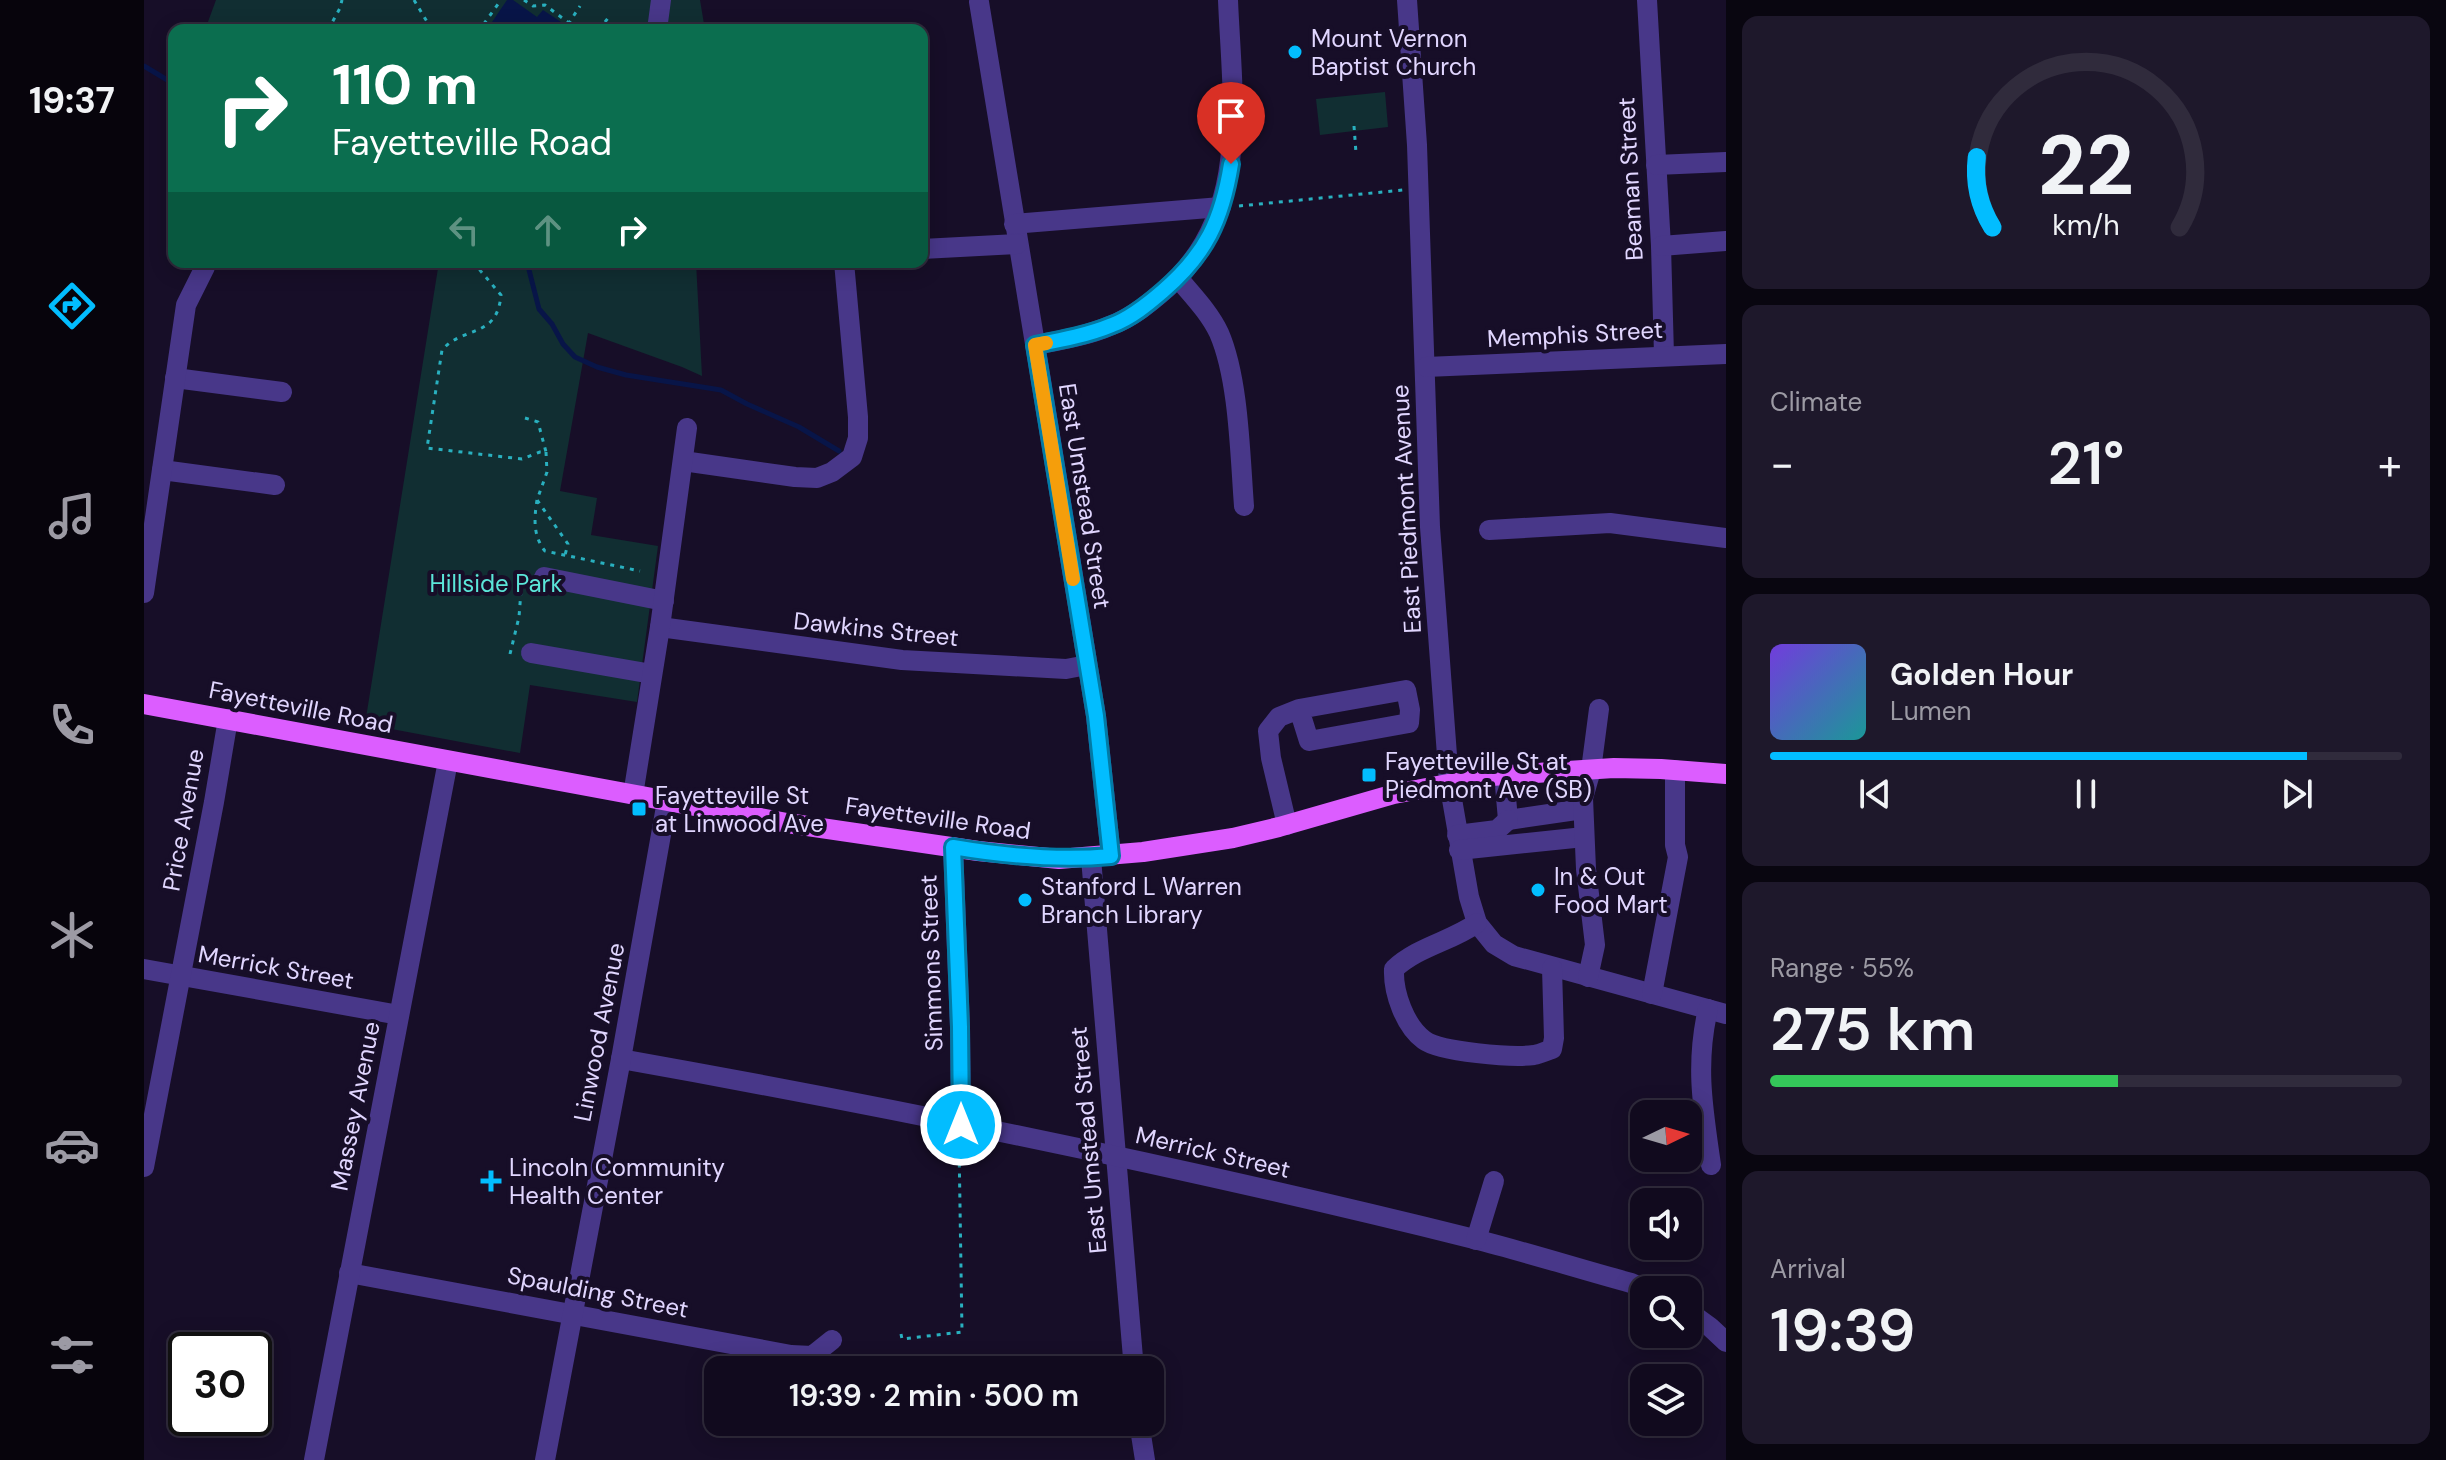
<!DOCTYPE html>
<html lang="en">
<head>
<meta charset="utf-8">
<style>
  body { margin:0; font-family:"DM Sans",sans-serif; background:#1e182b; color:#f1f3f6; height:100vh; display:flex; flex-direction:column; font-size:30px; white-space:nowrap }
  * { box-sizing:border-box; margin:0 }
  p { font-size:26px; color:#9c9aa4 }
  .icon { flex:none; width:44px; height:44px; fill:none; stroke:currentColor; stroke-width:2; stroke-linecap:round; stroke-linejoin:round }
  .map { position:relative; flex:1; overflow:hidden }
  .sheet { display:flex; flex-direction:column; gap:16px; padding:16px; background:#090610; width:720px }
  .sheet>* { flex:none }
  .banner { position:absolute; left:24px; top:24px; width:760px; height:244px; border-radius:16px; box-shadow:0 4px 20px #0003,0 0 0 2px #302b3c; background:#0b6e4f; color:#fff; overflow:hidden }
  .needle { width:52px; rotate:85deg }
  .fabs { position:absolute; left:1486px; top:1100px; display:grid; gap:16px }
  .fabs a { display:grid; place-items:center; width:72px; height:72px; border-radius:16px; background:#110a1e; box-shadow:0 4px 20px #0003,0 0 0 2px #302b3c; font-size:40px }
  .speed { position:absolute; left:24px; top:1332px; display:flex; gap:16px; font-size:40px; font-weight:700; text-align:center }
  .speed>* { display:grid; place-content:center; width:104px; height:104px; border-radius:50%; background:#110a1e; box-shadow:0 4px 20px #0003,0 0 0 2px #302b3c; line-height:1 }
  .speed .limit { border:4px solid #111; border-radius:12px; background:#fff; color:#111 }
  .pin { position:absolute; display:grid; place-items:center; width:68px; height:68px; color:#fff; margin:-82px -34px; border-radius:50% 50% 50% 0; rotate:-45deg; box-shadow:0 0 8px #0007 }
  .pin .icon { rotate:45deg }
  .me { position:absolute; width:88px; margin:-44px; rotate:0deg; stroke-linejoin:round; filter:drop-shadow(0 0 6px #0008) }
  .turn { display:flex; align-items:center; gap:28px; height:168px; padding:0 32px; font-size:36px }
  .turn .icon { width:104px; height:104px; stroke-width:2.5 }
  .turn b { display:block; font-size:56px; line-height:68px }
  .lanes { display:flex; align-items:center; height:76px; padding:0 32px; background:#0003; justify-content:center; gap:40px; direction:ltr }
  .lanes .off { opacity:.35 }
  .big { font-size:60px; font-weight:600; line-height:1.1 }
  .sheet .widget { flex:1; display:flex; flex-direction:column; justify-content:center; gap:12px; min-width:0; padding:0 28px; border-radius:16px; background:#1e182b }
  .sheet .dial { align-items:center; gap:0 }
  .dial svg { height:208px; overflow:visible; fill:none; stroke:#302b3c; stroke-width:7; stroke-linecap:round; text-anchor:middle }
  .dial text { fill:#f1f3f6; stroke:none }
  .song { display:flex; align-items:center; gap:24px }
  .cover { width:96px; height:96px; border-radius:12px; background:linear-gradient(135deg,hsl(260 70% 55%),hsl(180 70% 35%)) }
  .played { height:8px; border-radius:4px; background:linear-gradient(90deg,#02bdff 85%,#302b3c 85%) }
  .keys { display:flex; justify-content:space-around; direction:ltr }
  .heat { display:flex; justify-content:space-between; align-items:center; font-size:44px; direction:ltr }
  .charge { height:12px; border-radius:6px; background:linear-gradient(90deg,#34c759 55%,#302b3c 0) }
  .trip { position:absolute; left:560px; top:1356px; width:460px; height:80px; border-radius:16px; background:#110a1e; box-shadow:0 4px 20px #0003,0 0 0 2px #302b3c; font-weight:600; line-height:80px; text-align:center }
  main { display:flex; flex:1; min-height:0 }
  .menu { display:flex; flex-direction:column; width:144px; justify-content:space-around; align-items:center; background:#07040c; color:#9c9aa4 }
  .menu .icon { width:56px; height:56px }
  .menu .current { color:#02bdff }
  .menu b { font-size:36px; color:#f1f3f6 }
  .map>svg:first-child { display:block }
  .green { fill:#112e32 }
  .water { fill:#081548 }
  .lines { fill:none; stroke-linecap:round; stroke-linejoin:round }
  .stream { stroke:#081548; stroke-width:5 }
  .path { stroke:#29b0bf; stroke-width:3; stroke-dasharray:4 6; stroke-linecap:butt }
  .minor { stroke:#483789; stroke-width:20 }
  .major { stroke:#dc5dff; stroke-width:20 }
  .route-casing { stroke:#017ba6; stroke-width:20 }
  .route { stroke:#02bdff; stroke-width:14 }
  .slow { stroke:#f59e0b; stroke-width:14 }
  .poi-dot { fill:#02bdff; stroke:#170e28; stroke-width:3 }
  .labels { text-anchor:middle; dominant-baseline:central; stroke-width:8; stroke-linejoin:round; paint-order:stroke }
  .poi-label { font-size:24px; fill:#e1d6ff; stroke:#170e28; text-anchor:start }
  .street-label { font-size:24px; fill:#e1d6ff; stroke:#170e28 }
  .park-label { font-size:24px; fill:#5be6d9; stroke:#170e28 }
</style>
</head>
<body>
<main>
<nav class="menu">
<b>19:37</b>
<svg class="icon current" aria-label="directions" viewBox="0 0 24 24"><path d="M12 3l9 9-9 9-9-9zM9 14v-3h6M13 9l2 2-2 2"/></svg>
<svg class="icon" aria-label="music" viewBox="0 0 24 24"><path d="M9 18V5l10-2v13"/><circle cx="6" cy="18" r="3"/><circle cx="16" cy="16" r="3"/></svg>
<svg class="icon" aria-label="phone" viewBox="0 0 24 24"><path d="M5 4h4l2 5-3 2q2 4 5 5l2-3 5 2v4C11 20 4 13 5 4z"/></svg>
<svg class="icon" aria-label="climate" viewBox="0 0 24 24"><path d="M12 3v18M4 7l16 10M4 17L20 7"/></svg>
<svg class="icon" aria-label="car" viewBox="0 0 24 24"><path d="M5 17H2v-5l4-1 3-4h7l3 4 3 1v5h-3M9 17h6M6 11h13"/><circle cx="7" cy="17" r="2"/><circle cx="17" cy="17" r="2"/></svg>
<svg class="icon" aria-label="filters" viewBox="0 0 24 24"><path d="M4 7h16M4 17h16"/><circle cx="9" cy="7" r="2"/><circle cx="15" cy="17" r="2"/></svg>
</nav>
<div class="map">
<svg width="1582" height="1460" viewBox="0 0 1582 1460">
  <rect width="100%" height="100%" fill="#170e28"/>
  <g class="green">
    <path d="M72,0H556L561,30H61Z"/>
    <path d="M1241,92L1244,127L1176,135L1172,99Z"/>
    <path d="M295,262H552L558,376L538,367L444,333L416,491L453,498L447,535L514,546L493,702L386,685L376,753L221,724Z"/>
  </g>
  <path class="water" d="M363,0H369L393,17L399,10L417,22L411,30H352L346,25Z"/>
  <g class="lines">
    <g class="stream">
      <path d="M0,66L30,84"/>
      <path d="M383,262L395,309L408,324L419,344L431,357L453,367L482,375L577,390L603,404L655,427L695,451"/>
    </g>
    <g class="path">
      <path d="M270,0L288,30"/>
      <path d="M380,0L389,6L401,5L425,23L420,30"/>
      <path d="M184,30L196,8L198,0"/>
      <path d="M346,30L339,25L357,0"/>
      <path d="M434,30L425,23L436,6"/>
      <path d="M455,30L464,18L460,15"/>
      <path d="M1210,126L1212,153"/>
      <path d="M1095,206L1259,190"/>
      <path d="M329,262L357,295C353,339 320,325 298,350L283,448L378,459L396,452H402L394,422L381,418"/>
      <path d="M402,452L403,472L393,500L424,544L421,555"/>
      <path d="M393,500C390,519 389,536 401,551L496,571"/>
      <path d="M366,654L375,617L377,591L382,581"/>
      <path d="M757,1334L758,1339L818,1332L815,1144"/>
    </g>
    <g class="minor">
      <path d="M1263,0L1273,145L1286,527L1305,782L1325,897L1333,923L1350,944L1370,956L1582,1014"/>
      <path d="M1503,0L1517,246L1520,355"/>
      <path d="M835,2L952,716L967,856"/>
      <path d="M513,30L517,0"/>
      <path d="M1512,165L1582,162"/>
      <path d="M870,224L1077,207"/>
      <path d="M1517,246L1582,241"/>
      <path d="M778,249L873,244"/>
      <path d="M1034,278C1049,296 1065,312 1075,333C1095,379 1096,455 1100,506"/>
      <path d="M891,345C917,340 943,336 968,325C989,317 1007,302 1023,288C1108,213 1088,101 1084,0"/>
      <path d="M1282,367L1582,354"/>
      <path d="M31,378L138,392"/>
      <path d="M539,461L651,477L673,478L688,472L708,457L714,438V417L700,262"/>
      <path d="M18,470L131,485"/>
      <path d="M1345,530L1466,523L1582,538"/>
      <path d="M400,577L520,601"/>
      <path d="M0,593L42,305L61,267"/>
      <path d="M516,627L758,660L922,669L943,665"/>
      <path d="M387,653L508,674"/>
      <path d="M1360,774L1364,820L1439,809"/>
      <path d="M489,795L516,627L543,428"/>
      <path d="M1143,825L1127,758L1124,731L1135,717L1155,709L1262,690L1266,710L1265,723L1165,741L1155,709"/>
      <path d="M1313,835L1353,830L1364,820"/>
      <path d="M809,847L816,1027L817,1125"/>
      <path d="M1315,850L1440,837"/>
      <path d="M947,858L990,1370"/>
      <path d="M1333,923C1306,942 1275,946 1250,969C1249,993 1261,1026 1280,1040C1296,1052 1369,1058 1390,1055C1396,1054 1402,1051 1408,1049L1410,1038L1408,968"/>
      <path d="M0,969L255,1015"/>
      <path d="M1444,977L1451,945L1442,869L1439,798L1447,770L1455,709"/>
      <path d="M1508,994L1534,857L1531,845V770"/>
      <path d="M1564,1009C1551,1065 1559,1109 1567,1165"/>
      <path d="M477,1059C763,1110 1048,1169 1330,1239C1382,1252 1435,1269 1487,1283L1503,1290"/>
      <path d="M0,1167L70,802L84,719"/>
      <path d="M1332,1240L1350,1181"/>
      <path d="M205,1273L647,1355L668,1356L688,1340"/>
      <path d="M1544,1311L1566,1327L1582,1342"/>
      <path d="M995,1422L1001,1460"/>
      <path d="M170,1460L304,761"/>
      <path d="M401,1460L477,1059L523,801"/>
    </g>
    <path class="major" d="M0,704L643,823L834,851L915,859L999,852L1089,838L1135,827L1250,794L1347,776L1470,768L1517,769L1582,774"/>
  </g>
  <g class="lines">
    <g class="route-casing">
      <path id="route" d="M817,1125L816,1027L809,847C862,856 914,861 967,856L952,716L891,345C917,340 944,335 968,325C987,318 1004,304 1019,291C1062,254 1078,220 1087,164"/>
    </g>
    <use href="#route" class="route"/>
    <path class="slow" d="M902,343L891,345L929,579"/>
  </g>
  <g class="poi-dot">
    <circle cx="1151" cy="52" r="8"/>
    <rect x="1217" y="767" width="16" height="16" rx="4"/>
    <rect x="487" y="801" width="16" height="16" rx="4"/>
    <circle cx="1394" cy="890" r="8"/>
    <circle cx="881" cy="900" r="8"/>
    <path d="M343 1169h8v8h8v8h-8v8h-8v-8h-8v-8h8z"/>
  </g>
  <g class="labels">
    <g class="poi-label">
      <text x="1167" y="38">Mount Vernon<tspan x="1167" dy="28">Baptist Church</tspan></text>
      <text x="1241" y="761">Fayetteville St at<tspan x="1241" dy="28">Piedmont Ave (SB)</tspan></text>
      <text x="511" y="795">Fayetteville St<tspan x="511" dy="28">at Linwood Ave</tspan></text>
      <text x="1410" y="876">In &amp; Out<tspan x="1410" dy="28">Food Mart</tspan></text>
      <text x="897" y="886">Stanford L Warren<tspan x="897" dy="28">Branch Library</tspan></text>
      <text x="365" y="1167">Lincoln Community<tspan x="365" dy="28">Health Center</tspan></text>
    </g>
    <g class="street-label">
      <text transform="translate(1486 179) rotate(-93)">Beaman Street</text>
      <text transform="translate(1431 334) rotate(-3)">Memphis Street</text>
      <text transform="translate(941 496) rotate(81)">East Umstead Street</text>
      <text transform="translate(1262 509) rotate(-93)">East Piedmont Avenue</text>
      <text transform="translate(732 629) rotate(6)">Dawkins Street</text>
      <text transform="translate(157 707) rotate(11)">Fayetteville Road</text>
      <text transform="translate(794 818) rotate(8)">Fayetteville Road</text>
      <text transform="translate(39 820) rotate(-80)">Price Avenue</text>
      <text transform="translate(787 963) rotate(-92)">Simmons Street</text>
      <text transform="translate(132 967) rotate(10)">Merrick Street</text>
      <text transform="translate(455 1032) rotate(-79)">Linwood Avenue</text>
      <text transform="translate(211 1106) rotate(-79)">Massey Avenue</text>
      <text transform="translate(944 1140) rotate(-95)">East Umstead Street</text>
      <text transform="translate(1069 1152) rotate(13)">Merrick Street</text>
      <text transform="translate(454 1292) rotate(11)">Spaulding Street</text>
    </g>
    <g class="park-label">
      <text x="352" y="583">Hillside Park</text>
    </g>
  </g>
</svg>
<div class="fabs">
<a><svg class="needle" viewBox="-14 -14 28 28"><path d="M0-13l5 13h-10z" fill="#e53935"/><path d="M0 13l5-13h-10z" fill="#9c9aa4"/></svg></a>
<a><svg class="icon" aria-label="sound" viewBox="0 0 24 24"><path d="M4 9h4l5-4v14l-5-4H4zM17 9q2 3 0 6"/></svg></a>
<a><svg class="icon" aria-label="search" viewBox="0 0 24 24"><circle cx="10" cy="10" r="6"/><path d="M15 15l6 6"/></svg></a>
<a><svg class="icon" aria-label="layers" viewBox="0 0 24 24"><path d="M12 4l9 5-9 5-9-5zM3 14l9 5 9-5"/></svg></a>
</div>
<div class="speed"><div class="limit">30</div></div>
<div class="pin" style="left:1087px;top:164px;background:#d93025"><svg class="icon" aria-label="arrive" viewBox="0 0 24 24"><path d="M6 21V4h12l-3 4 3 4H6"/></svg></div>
<svg class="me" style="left:817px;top:1125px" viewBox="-20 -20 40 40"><circle r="17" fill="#02bdff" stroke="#fff" stroke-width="3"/><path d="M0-11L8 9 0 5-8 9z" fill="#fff"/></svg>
<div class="trip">19:39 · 2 min · 500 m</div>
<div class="banner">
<div class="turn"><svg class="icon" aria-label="right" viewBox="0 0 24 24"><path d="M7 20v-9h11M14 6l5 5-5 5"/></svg><div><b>110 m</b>Fayetteville Road</div></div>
<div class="lanes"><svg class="icon off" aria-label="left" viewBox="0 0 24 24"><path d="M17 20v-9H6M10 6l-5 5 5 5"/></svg><svg class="icon off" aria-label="ahead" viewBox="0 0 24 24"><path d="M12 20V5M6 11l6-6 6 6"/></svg><svg class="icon" aria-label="right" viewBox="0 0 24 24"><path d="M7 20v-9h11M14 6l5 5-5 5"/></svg></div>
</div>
</div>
<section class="sheet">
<div class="widget dial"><svg viewBox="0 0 100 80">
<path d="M14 69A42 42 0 1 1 86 69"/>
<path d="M14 69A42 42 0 0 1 8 42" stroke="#02bdff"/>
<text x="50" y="56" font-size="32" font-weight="700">22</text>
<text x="50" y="72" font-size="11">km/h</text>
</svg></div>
<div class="widget"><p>Climate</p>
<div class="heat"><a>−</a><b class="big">21°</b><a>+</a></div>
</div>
<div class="widget">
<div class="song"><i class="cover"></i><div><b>Golden Hour</b><p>Lumen</p></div></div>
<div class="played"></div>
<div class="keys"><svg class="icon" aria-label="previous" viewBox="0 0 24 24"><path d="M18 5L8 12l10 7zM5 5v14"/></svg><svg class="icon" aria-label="pause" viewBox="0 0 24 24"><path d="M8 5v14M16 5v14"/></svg><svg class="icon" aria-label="next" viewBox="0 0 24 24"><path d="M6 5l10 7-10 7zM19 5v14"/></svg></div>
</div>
<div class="widget"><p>Range · 55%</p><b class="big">275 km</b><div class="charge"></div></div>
<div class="widget"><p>Arrival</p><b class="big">19:39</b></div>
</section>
</main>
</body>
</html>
